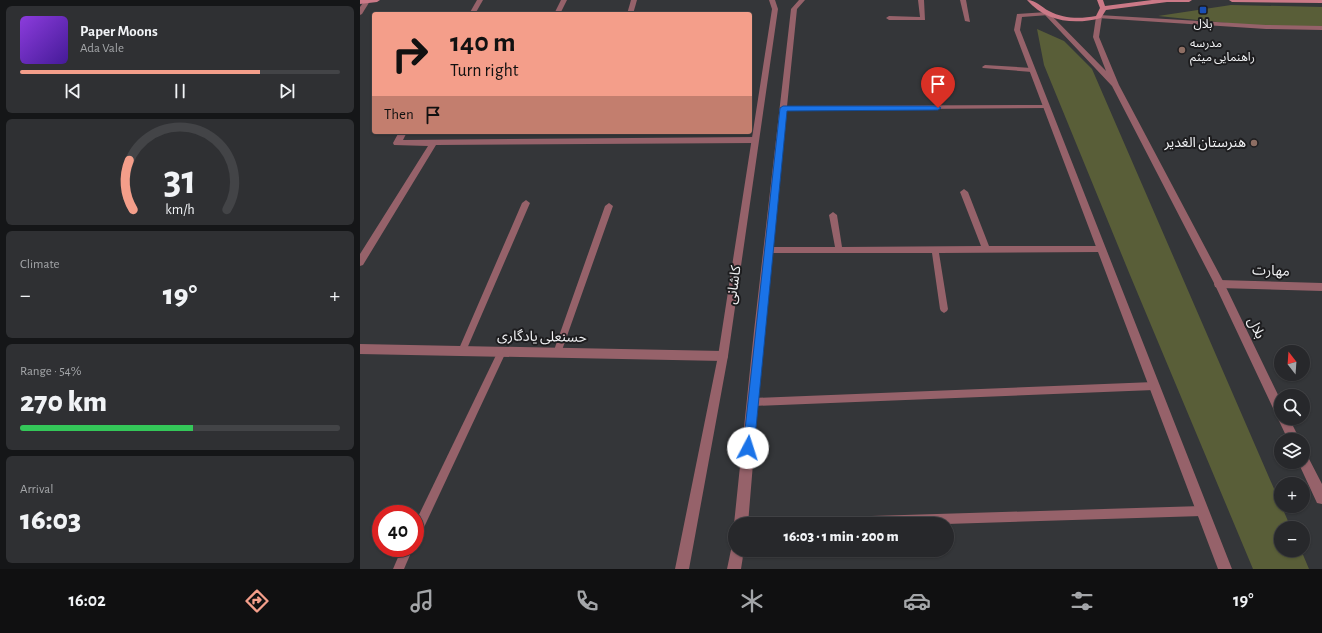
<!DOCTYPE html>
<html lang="en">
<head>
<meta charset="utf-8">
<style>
  body { margin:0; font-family:"Alegreya Sans","Noto Sans Arabic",sans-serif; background:#2f3033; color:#f1f3f6; height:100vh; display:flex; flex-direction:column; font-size:15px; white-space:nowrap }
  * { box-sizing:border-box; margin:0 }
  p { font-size:13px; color:#a4a6a9 }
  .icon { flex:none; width:22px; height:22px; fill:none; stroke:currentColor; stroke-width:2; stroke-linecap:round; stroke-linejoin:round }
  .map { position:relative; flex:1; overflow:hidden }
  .panel { display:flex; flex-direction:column; gap:6px; padding:6px; background:#151618; width:360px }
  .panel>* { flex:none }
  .hud { position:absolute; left:12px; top:12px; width:380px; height:122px; border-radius:4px; box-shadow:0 1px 3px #0004,0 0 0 1px #434447; background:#f49e8a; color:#111; overflow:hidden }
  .needle { width:26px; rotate:343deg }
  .fabs { position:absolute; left:914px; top:345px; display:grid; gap:8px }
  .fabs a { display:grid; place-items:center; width:36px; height:36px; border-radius:50%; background:#27282b; box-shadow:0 1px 3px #0004,0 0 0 1px #434447; font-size:20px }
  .speed { position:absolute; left:12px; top:505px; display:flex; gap:8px; font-size:20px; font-weight:700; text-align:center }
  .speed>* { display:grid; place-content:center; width:52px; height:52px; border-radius:50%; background:#27282b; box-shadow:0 1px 3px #0004,0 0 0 1px #434447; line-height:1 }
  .speed .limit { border:6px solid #d22; background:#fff; color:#111 }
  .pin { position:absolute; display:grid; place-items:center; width:34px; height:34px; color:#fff; margin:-41px -17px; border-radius:50% 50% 50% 0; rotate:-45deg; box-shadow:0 0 4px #0007 }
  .pin .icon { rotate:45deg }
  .me { position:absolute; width:44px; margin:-22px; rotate:5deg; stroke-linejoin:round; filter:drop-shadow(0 0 3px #0008) }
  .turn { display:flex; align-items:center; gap:14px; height:84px; padding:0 12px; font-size:18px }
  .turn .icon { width:52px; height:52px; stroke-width:2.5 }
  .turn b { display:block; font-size:28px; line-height:34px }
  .then { display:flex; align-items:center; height:38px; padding:0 12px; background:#0003; gap:8px; font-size:15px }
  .big { font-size:30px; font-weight:800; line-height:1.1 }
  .panel .widget { flex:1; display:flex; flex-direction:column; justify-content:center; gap:6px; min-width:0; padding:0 14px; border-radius:6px; background:#2f3033 }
  .panel .dial { align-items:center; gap:0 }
  .dial svg { height:104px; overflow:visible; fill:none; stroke:#434447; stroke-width:7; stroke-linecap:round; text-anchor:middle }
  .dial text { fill:#f1f3f6; stroke:none }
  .song { display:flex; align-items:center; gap:12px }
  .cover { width:48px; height:48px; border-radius:6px; background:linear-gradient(135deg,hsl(270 70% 55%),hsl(260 70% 35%)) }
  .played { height:4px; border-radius:2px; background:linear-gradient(90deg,#f49e8a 75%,#434447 75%) }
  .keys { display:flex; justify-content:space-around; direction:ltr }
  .heat { display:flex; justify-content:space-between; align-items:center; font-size:22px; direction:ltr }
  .charge { height:6px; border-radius:3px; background:linear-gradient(90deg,#34c759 54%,#434447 0) }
  .trip { position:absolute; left:368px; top:517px; width:226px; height:40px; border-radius:20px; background:#27282b; box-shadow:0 1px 3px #0004,0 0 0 1px #434447; font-weight:800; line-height:40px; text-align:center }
  .dock { display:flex; height:64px; justify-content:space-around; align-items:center; background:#101011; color:#a4a6a9 }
  .dock .icon { width:28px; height:28px }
  .dock .active { color:#f49e8a }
  .dock b { font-size:18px; color:#f1f3f6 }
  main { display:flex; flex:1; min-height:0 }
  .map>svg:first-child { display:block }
  .green { fill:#595e38 }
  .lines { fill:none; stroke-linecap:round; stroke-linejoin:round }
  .service { fill:#96626a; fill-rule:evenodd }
  .minor { fill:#96626a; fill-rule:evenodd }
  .tertiary { fill:#96626a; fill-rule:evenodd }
  .secondary { fill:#cb7987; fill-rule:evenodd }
  .route { fill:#1a73e8; stroke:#114b97 }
  .transit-dot { fill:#1a4fb4; stroke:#1d1d1f; stroke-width:1.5 }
  .education-dot { fill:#8d6e63; stroke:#1d1d1f; stroke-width:1.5 }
  .labels { text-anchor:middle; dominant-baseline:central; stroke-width:4; stroke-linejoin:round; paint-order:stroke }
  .far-poi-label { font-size:12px; fill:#f2f3f5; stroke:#1d1d1f }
  .poi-label { font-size:14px; fill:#f2f3f5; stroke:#1d1d1f; text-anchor:end }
  .street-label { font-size:14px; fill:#f2f3f5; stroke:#1d1d1f }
</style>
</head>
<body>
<main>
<section class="panel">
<div class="widget">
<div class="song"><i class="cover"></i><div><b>Paper Moons</b><p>Ada Vale</p></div></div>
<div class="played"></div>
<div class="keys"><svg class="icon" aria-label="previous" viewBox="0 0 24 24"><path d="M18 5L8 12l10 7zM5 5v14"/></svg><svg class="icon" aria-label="pause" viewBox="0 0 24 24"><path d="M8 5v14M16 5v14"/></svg><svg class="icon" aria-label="next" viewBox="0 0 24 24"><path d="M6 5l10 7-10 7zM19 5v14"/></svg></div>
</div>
<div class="widget dial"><svg viewBox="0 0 100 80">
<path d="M14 69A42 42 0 1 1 86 69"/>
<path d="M14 69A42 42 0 0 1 11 31" stroke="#f49e8a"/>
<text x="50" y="56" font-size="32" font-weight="700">31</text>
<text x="50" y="72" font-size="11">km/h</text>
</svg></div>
<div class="widget"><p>Climate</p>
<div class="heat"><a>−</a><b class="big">19°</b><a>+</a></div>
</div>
<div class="widget"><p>Range · 54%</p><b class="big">270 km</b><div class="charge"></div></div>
<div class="widget"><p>Arrival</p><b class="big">16:03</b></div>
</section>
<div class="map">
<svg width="962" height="569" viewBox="0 0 962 569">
  <rect width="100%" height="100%" fill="#343639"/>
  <g class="green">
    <path d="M871,5L962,7V28L906,27L798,16Z"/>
    <path d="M677,29L704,41L732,69L931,528H921V550H941L949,569H893L770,275L684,65Z"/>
  </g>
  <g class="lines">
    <g class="service">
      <path d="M558,0H564L565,20H529L526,18L529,16L560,17Z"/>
      <path d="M600,0H606L610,22L605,21Z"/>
      <path d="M739,15L906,25L962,26V30L906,29L737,18L736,17Z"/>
      <path d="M625,65L672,68L675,70L672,72L623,68L622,67Z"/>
      <path d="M686,105L688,106V108L423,110L420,108L423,106Z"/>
      <path d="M604,189L608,192L629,246H741L745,249L741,252L579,253L588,309L587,311L584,313L581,311L580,309L572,253H408L404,250L408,247H475L469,215L473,212L477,215L482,247L621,246L600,192Z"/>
      <path d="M166,200L170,203L106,351L105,354L102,355L99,354L98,351L162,203Z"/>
      <path d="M249,203L253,206L201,353L200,356L197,357L194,356L193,353L245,206Z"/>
      <path d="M142,348L145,349L146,352L59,538L55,539V523L139,349Z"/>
      <path d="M794,382L797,383L799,386L797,389L794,390L393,406L390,405L388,402L390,399L393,398Z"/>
      <path d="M842,506L846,507L847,511L846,515L842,516L586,524H409L410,520L414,519Z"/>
      <path d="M42,548H53L44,569H33Z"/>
    </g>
    <g class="minor">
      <path d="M5,0L10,1L2,14L0,15V7Z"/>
      <path d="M117,0H123L115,14H109Z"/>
      <path d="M201,0H207L200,14H194Z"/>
      <path d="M271,0H277L273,14H267Z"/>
      <path d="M687,12L690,14L689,15L662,17L660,30L872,569H858L654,30L657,14Z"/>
      <path d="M39,132H47L43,140L395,137L399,140L395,143L76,145L3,265L0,266V254L68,146L34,145L33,143Z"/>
      <path d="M859,280L962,283V291L859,288L855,287L854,284L855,281Z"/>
      <path d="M0,344L363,351L367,353L368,356L367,359L363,361L0,354Z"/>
    </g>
    <g class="tertiary">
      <path d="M409,0H415L418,9L368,356L329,569H315L358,356L412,9Z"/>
      <path d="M439,0H445L437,9L404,331L388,524H375V525L374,524L394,331L431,9Z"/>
      <path d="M685,13H689L746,71L733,37L736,17L739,15L742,17L739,37L759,85L863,281L921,401V418H929L940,440H928L855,285L752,86L685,15Z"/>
      <path d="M943,453L947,455L962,484V504L957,503L938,462H943Z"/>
      <path d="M375,544V550H384L381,569H367L372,545Z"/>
    </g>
    <g class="secondary">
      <path d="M0,0H20L17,2L0,4Z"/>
      <path d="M667,0C676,0 681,7 689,11C704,19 720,19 736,16L740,8L737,0H743L745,6L792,0H832L829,2H807L746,10L741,18C714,25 686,22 667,0Z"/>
      <path d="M869,0H962V3L872,2Z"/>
    </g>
  </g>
  <path class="route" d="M423,106H578L581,108L578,110L427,111L394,448L392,452L388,453L385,452L383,448L420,108Z"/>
  <rect class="transit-dot" x="839" y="6" width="8" height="8" rx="2"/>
  <g class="education-dot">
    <circle cx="822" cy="50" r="4"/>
    <circle cx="894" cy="143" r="4"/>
  </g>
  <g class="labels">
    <g class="far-poi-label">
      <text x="843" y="24">بلال</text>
      <text x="830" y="43" text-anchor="start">مدرسه<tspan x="830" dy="14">راهنمایی میثم</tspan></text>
    </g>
    <g class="poi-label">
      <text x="886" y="143">هنرستان الغدیر</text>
    </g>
    <g class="street-label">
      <text transform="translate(911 271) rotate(2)">مهارت</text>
      <text transform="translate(374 285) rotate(-82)">کاشانی</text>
      <text transform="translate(896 328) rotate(64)">بلال</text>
      <text transform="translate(182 337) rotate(1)">حسنعلی یادگاری</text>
    </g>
  </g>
</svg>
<div class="fabs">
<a><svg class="needle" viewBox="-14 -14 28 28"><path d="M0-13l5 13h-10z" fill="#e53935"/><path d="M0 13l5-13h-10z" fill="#a4a6a9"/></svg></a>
<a><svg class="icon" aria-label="search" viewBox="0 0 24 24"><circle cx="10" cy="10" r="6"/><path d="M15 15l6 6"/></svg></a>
<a><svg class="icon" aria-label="layers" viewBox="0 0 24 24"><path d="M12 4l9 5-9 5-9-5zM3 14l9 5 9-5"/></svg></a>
<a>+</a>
<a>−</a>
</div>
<div class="speed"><div class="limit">40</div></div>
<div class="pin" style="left:578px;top:108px;background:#d93025"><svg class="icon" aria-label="arrive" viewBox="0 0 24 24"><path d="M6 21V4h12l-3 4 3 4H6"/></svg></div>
<svg class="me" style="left:388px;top:448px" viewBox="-20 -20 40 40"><circle r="19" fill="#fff"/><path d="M0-13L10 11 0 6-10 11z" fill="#1a73e8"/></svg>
<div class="trip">16:03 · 1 min · 200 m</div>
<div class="hud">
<div class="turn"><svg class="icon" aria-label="right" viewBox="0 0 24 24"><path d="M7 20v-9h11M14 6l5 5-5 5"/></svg><div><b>140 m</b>Turn right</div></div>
<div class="then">Then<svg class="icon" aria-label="arrive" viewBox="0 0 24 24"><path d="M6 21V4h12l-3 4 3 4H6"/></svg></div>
</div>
</div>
</main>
<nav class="dock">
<b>16:02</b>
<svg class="icon active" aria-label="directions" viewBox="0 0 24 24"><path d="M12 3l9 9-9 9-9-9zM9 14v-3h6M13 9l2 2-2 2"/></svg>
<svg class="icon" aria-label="music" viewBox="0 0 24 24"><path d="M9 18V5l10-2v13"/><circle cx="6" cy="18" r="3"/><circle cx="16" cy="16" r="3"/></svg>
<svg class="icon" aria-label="phone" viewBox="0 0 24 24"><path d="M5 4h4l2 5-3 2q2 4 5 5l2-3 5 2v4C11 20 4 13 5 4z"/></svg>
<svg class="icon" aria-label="climate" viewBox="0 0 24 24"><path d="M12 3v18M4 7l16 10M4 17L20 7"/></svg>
<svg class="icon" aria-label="car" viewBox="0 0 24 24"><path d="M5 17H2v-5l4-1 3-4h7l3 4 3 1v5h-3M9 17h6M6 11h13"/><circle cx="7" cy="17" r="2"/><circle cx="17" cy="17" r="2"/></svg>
<svg class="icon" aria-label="filters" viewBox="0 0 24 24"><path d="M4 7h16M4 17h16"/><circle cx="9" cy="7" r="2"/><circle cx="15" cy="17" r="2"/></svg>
<b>19°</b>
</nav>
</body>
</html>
